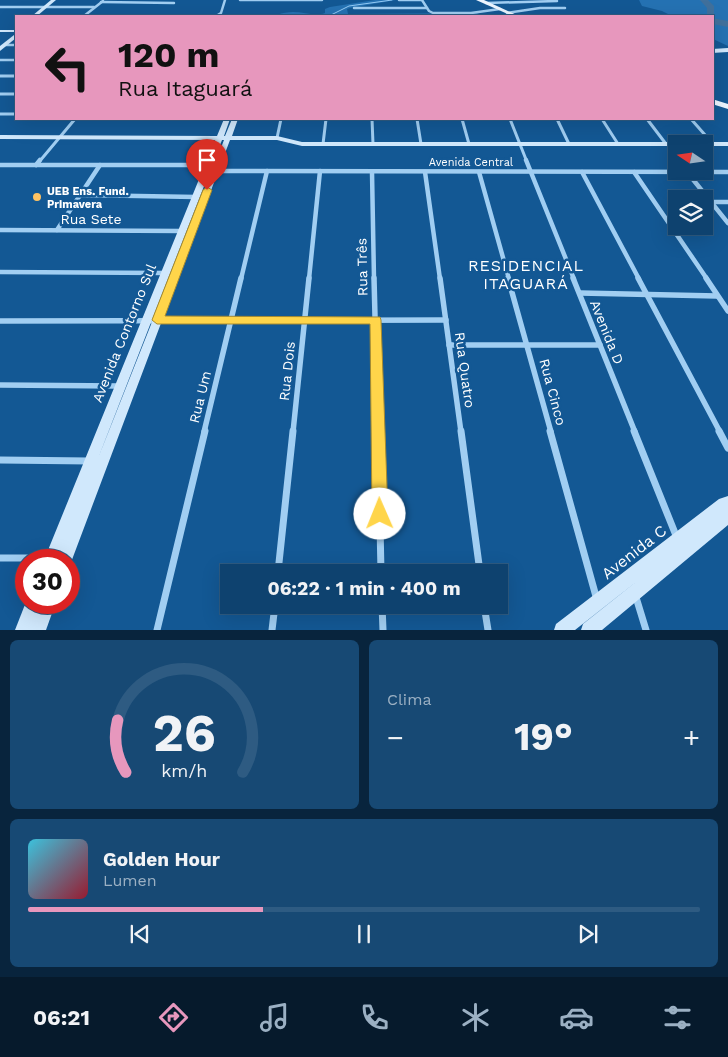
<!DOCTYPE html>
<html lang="pt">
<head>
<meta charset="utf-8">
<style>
  body { margin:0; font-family:"Work Sans",sans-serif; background:#174974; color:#f1f3f6; height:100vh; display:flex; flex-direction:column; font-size:19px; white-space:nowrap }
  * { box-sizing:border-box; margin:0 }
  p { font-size:16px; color:#9bb0c3 }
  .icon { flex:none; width:28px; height:28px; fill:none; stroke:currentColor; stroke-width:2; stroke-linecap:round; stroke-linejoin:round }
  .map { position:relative; height:630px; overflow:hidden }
  .drawer { display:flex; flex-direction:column; gap:10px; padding:10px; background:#08243d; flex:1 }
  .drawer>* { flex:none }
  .banner { position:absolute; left:15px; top:15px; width:699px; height:105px; border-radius:0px; box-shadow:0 5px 20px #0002,0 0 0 1px #2e5b82; background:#e797bd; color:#111; overflow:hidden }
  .needle { width:32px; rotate:283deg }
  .tools { position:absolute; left:668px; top:135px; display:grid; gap:10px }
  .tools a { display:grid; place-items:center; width:45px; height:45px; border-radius:0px; background:#0e426f; box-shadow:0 5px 20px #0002,0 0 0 1px #2e5b82; font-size:25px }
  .speed { position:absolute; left:15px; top:549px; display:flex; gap:10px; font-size:25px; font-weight:700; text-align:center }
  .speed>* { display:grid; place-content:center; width:65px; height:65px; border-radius:50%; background:#0e426f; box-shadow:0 5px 20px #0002,0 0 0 1px #2e5b82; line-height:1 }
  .speed .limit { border:8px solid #d22; background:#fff; color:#111 }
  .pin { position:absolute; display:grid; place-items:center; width:42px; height:42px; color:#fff; margin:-51px -21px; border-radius:50% 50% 50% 0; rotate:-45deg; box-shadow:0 0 5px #0007 }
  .pin .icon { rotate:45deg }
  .me { position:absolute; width:55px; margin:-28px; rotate:359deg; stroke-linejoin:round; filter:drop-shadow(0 0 4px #0008) }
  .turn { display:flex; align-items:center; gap:18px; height:105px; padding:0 20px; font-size:22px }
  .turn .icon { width:65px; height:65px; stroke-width:2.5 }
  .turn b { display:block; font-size:35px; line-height:42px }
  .big { font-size:38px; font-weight:700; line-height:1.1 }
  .drawer .tile { flex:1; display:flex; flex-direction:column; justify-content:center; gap:8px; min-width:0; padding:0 18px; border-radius:8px; background:#174974 }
  .drawer .dial { align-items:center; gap:0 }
  .dial svg { height:130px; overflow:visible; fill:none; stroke:#2e5b82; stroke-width:7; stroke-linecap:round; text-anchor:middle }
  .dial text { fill:#f1f3f6; stroke:none }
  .song { display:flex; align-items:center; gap:15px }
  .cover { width:60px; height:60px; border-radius:8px; background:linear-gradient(135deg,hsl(190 70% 55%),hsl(350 70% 35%)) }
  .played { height:5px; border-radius:2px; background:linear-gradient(90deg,#e797bd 35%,#2e5b82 35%) }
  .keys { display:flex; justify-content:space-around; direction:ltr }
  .heat { display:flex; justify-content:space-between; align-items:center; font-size:28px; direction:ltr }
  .drawer .tiles { flex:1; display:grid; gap:10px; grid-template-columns:1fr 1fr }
  .tile:last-child { grid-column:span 2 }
  .trip { position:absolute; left:220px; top:564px; width:288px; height:50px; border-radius:0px; background:#0e426f; box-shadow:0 5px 20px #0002,0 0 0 1px #2e5b82; font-weight:700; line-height:50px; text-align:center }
  .menu { display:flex; height:80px; justify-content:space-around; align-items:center; background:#061a2c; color:#9bb0c3 }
  .menu .icon { width:35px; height:35px }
  .menu .current { color:#e797bd }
  .menu b { font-size:22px; color:#f1f3f6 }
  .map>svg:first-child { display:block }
  .green { fill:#2572b3 }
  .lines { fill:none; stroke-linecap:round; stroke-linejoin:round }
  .stream { stroke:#93caf5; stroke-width:1 }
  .river { fill:#40709c; fill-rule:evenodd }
  .street-far4 { stroke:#a1cef2; stroke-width:2.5 }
  .street-far3 { stroke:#a1cef2; stroke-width:3 }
  .street-far2 { stroke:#a1cef2; stroke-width:4.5 }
  .street-far1 { stroke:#a1cef2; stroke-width:5.5 }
  .street { stroke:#a1cef2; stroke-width:7 }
  .secondary { fill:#d0e8fc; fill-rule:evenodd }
  .primary { fill:#ecf5ff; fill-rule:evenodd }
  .route { fill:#ffd54a; stroke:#a68a30 }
  .poi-dot { fill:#ffc362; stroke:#135894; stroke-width:2 }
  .labels { text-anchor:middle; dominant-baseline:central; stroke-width:5; stroke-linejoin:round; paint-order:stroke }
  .far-street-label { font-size:11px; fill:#fff; stroke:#135894 }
  .far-poi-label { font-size:11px; font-weight:bold; fill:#fff; stroke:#135894; text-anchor:start }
  .street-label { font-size:14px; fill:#fff; stroke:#135894 }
  .quarter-label { font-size:16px; letter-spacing:1px; fill:#fff; stroke:#135894 }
  .near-street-label { font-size:16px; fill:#fff; stroke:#135894 }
</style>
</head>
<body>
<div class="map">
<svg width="728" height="630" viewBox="0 0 728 630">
  <rect width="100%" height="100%" fill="#135894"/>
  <g class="green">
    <path d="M375,0H396L350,8L347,9L348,14L477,13L481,15V16L277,15C297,7 311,18 325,13V9L330,7Z"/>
    <path d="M639,0H728V46L713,39L712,16H672L662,11L642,6Z"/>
  </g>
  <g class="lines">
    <path class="stream" d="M329,16L349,6L392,0"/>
    <g class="river">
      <path d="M700,0H708L714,6V18L707,16V8Z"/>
      <path d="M712,18L728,21V27L712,24Z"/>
    </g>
    <g class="street-far4">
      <path d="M240,0H322"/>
      <path d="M399,0H422"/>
      <path d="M422,0L429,11L433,13H471L500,9"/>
      <path d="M101,2L174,3"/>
      <path d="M486,3L557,1"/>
      <path d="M0,7H94"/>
      <path d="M354,8H427"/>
      <path d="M507,13L540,8H565"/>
      <path d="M84,16L103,1"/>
      <path d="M216,16L221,13L225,0"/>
      <path d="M5,45H16"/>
      <path d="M0,60H16"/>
    </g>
    <g class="street-far3">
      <path d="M0,76H16"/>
      <path d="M0,94H16"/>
      <path d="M0,114H16"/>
      <path d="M372,119L373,144"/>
      <path d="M417,119L421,144"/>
      <path d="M462,119L469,144"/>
      <path d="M510,119L527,162"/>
      <path d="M557,119L569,144"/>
      <path d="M602,119L618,144"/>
      <path d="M647,119L666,144"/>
      <path d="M691,119L713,144"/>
      <path d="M277,138L281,119"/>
      <path d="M323,144L326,119"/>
      <path d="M673,144L676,149"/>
      <path d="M39,162L75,119"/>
    </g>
    <g class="street-far2">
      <path d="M526,160L574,279"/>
      <path d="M0,165H208"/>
      <path d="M36,165L40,160"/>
      <path d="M215,171L728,172"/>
      <path d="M372,172L374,279"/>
      <path d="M425,172L440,279"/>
      <path d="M479,172L509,279"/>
      <path d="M582,172L639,279"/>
      <path d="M634,172L707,279"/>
      <path d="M687,172L728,223"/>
      <path d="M80,195L196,197"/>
      <path d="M711,202H728"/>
      <path d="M0,230L182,231"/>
      <path d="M57,230L100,165"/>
      <path d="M0,272L166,273"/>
      <path d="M241,279L267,171"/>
      <path d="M309,279L320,171"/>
    </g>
    <g class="street-far1">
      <path d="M374,278L378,432"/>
      <path d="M440,278L461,432"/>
      <path d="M508,278L551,432"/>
      <path d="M573,278L635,432"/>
      <path d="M638,278L720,432"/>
      <path d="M706,278L728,311"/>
      <path d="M580,293L717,296"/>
      <path d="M0,321L446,320"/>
      <path d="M449,345H600"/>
      <path d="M0,385L119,386"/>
      <path d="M204,432L241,278"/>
      <path d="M293,432L309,278"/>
    </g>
    <g class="street">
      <path d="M378,431L381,572"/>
      <path d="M461,431L480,572"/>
      <path d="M550,431L597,600"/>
      <path d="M634,431L677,538"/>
      <path d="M719,431L728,448"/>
      <path d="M0,460L90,461"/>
      <path d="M0,558H49"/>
      <path d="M278,572L293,431"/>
      <path d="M635,594L646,630"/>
      <path d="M382,605L383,630"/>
      <path d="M484,605L488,630"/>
      <path d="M157,630L205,431"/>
      <path d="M272,630L275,605"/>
    </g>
    <g class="secondary">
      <path d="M51,0H56L37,16H32Z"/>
      <rect x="0" y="30" width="16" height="2"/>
      <path d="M14,35H16V38L0,51V46Z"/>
      <path d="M728,48V52L712,53V49Z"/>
      <path d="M224,119H230L224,136H225L232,119H238L232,136H277L302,142H676L679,144H676V146H302L277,140H230L70,565L69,566V560H44L215,140L0,139V135L217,136ZM222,140H224L97,461Z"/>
      <path d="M704,142H728V146H704V144H701Z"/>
      <path d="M728,496V525L602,630H581L583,624L641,578L575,630H554L556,624L719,499Z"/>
      <path d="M26,602H56L46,630H15Z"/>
    </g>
    <g class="primary">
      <path d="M476,0H484L519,16H512Z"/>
      <path d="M712,99L728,104V109L712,104Z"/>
    </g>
  </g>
  <path class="route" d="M207,187L212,190L165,316L380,317L381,320L388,514L386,520L380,522L375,520L372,514L370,324H157L152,320L203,190Z"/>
  <circle class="poi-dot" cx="37" cy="197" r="5"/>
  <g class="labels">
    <g class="far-street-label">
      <text x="471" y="162">Avenida Central</text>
    </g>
    <g class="far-poi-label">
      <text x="47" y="191">UEB Ens. Fund.<tspan x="47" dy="13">Primavera</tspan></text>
    </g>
    <g class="street-label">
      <text x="91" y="219">Rua Sete</text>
      <text transform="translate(362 267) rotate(-91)">Rua Três</text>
      <text transform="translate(607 332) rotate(68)">Avenida D</text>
      <text transform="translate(124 333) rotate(-68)">Avenida Contorno Sul</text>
      <text transform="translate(465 370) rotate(82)">Rua Quatro</text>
      <text transform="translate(287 371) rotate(-84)">Rua Dois</text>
      <text transform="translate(553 392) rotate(75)">Rua Cinco</text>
      <text transform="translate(200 397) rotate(-76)">Rua Um</text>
    </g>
    <g class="quarter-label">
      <text x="526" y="265">RESIDENCIAL<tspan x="526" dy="18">ITAGUARÁ</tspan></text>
    </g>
    <g class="near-street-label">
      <text transform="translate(634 552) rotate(-38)">Avenida C</text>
    </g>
  </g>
</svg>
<div class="tools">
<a><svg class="needle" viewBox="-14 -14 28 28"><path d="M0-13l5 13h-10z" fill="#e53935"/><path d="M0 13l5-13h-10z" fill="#9bb0c3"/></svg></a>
<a><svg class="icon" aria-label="layers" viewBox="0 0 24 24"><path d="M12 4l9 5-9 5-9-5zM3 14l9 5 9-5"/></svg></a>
</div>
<div class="speed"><div class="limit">30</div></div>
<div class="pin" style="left:207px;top:190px;background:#d93025"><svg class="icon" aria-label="arrive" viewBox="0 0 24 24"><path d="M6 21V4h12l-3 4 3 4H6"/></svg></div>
<svg class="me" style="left:380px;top:514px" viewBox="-20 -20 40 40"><circle r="19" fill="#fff"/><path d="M0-13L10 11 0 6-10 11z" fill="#ffd54a"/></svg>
<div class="trip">06:22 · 1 min · 400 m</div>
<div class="banner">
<div class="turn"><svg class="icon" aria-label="left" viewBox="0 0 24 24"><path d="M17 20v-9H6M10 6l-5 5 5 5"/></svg><div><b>120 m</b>Rua Itaguará</div></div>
</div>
</div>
<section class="drawer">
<div class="tiles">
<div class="tile dial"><svg viewBox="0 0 100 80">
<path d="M14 69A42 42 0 1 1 86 69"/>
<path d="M14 69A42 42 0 0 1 9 37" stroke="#e797bd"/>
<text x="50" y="56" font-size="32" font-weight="700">26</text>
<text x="50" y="72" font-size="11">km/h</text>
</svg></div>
<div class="tile"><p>Clima</p>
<div class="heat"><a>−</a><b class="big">19°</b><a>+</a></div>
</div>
<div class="tile">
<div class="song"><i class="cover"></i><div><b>Golden Hour</b><p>Lumen</p></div></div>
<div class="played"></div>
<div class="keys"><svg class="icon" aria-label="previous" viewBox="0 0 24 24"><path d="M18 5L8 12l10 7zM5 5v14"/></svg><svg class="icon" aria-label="pause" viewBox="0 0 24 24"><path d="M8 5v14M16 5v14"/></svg><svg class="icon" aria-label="next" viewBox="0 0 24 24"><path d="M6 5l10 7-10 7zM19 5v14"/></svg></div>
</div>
</div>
</section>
<nav class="menu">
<b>06:21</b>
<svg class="icon current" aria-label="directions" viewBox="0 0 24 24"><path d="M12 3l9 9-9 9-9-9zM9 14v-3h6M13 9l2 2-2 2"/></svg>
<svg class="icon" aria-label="music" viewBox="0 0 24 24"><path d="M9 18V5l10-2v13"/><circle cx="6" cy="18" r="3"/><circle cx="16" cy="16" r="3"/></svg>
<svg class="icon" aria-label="phone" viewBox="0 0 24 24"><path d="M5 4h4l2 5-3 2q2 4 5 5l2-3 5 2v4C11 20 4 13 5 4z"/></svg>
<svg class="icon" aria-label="climate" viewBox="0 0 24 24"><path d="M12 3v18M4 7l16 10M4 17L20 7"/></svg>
<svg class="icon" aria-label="car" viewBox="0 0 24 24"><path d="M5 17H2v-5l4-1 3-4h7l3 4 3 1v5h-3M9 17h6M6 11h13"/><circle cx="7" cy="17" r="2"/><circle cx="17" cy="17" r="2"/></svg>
<svg class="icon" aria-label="filters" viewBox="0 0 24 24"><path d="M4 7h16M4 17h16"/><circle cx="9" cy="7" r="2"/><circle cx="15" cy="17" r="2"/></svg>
</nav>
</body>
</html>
